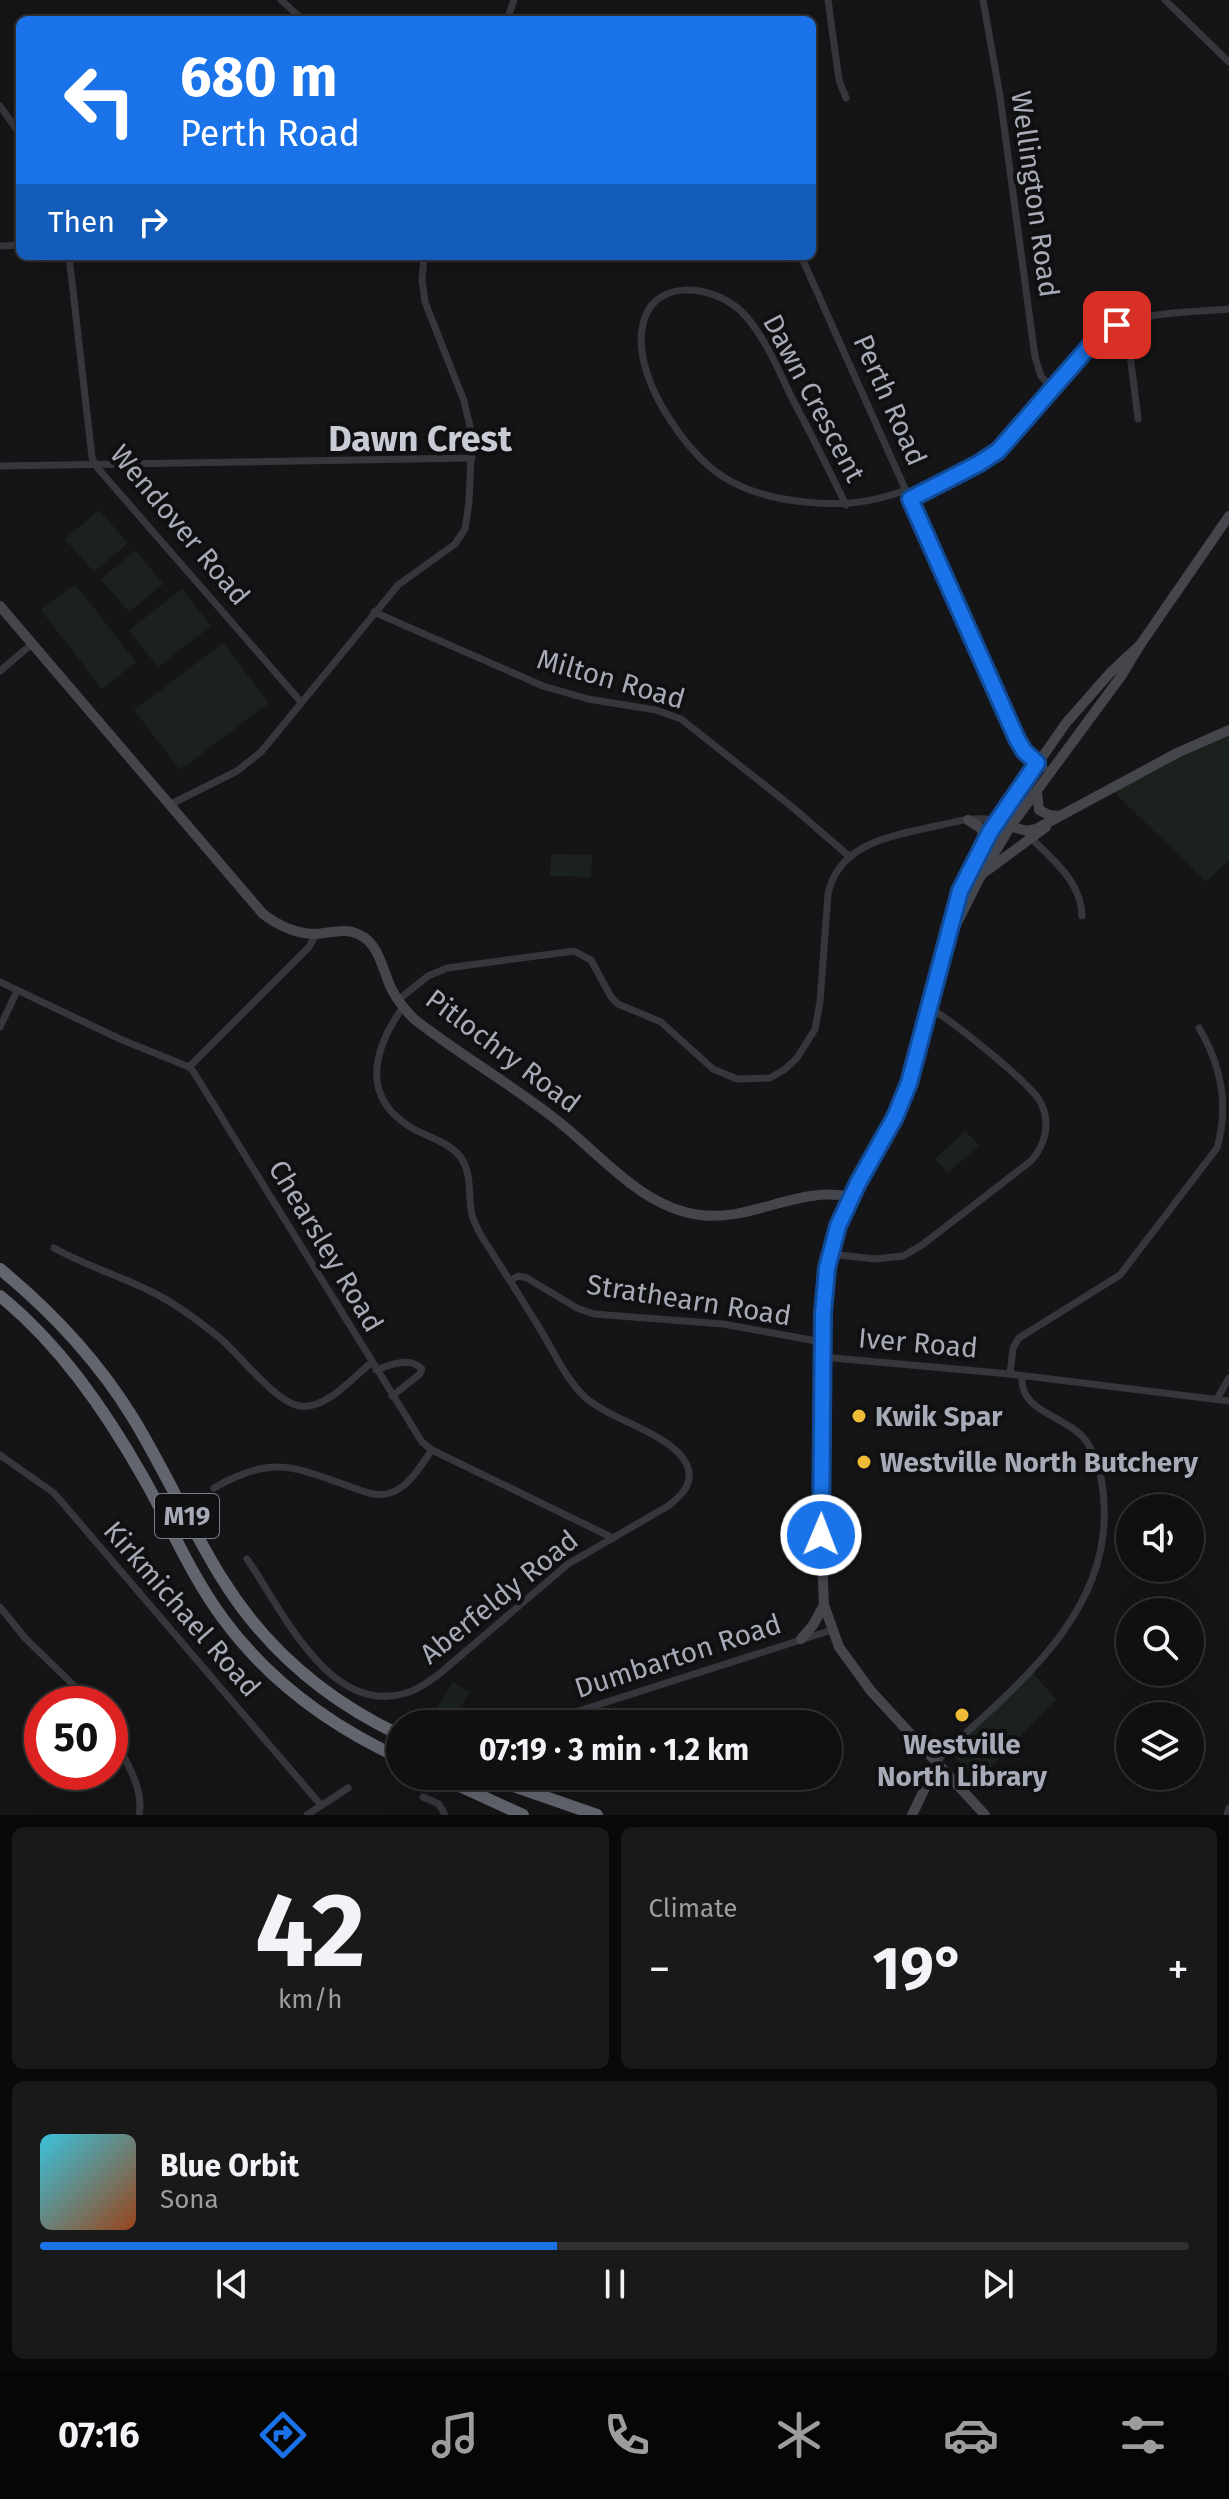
<!DOCTYPE html>
<html lang="en">
<head>
<meta charset="utf-8">
<style>
  body { margin:0; font-family:"Fira Sans",sans-serif; background:#19191a; color:#f1f3f6; height:100vh; display:flex; flex-direction:column; font-size:30px; white-space:nowrap }
  * { box-sizing:border-box; margin:0 }
  p { font-size:26px; color:#9c9d9f }
  .icon { flex:none; width:44px; height:44px; fill:none; stroke:currentColor; stroke-width:2; stroke-linecap:round; stroke-linejoin:round }
  .map { position:relative; height:1815px; overflow:hidden }
  .details { display:flex; flex-direction:column; gap:12px; padding:12px; background:#090909; flex:1 }
  .details>* { flex:none }
  .hud { position:absolute; left:16px; top:16px; width:800px; height:244px; border-radius:12px; box-shadow:0 8px 32px #0002,0 0 0 2px #303031; background:#1a73e8; color:#fff; overflow:hidden }
  .controls { position:absolute; left:1116px; top:1494px; display:grid; gap:16px }
  .controls a { display:grid; place-items:center; width:88px; height:88px; border-radius:50%; background:#101011; box-shadow:0 8px 32px #0002,0 0 0 2px #303031; font-size:40px }
  .speed { position:absolute; left:24px; top:1686px; display:flex; gap:16px; font-size:40px; font-weight:700; text-align:center }
  .speed>* { display:grid; place-content:center; width:104px; height:104px; border-radius:50%; background:#101011; box-shadow:0 8px 32px #0002,0 0 0 2px #303031; line-height:1 }
  .speed .limit { border:12px solid #d22; background:#fff; color:#111 }
  .pin { position:absolute; display:grid; place-items:center; width:68px; height:68px; color:#fff; margin:-34px; border-radius:16px; box-shadow:0 4px 12px #0006 }
  .me { position:absolute; width:88px; margin:-44px; rotate:1deg; stroke-linejoin:round; filter:drop-shadow(0 0 6px #0008) }
  .turn { display:flex; align-items:center; gap:28px; height:168px; padding:0 32px; font-size:36px }
  .turn .icon { width:104px; height:104px; stroke-width:2.5 }
  .turn b { display:block; font-size:56px; line-height:68px }
  .then { display:flex; align-items:center; height:76px; padding:0 32px; background:#0003; gap:16px; font-size:30px }
  .big { font-size:60px; font-weight:700; line-height:1.1 }
  .details .tile { flex:1; display:flex; flex-direction:column; justify-content:center; gap:12px; min-width:0; padding:0 28px; border-radius:12px; background:#19191a }
  .details .dial { align-items:center; gap:0 }
  .dial b { font-size:104px; line-height:1 }
  .song { display:flex; align-items:center; gap:24px }
  .cover { width:96px; height:96px; border-radius:12px; background:linear-gradient(135deg,hsl(190 70% 55%),hsl(20 70% 35%)) }
  .played { height:8px; border-radius:4px; background:linear-gradient(90deg,#1a73e8 45%,#303031 45%) }
  .keys { display:flex; justify-content:space-around; direction:ltr }
  .heat { display:flex; justify-content:space-between; align-items:center; font-size:44px; direction:ltr }
  .details .tiles { flex:1; display:grid; gap:12px; grid-template-columns:1fr 1fr }
  .tile:last-child { grid-column:span 2 }
  .trip { position:absolute; left:386px; top:1710px; width:456px; height:80px; border-radius:40px; background:#101011; box-shadow:0 8px 32px #0002,0 0 0 2px #303031; font-weight:700; line-height:80px; text-align:center }
  .menu { display:flex; height:128px; justify-content:space-around; align-items:center; background:#060607; color:#9c9d9f }
  .menu .icon { width:56px; height:56px }
  .menu .current { color:#1a73e8 }
  .menu b { font-size:36px; color:#f1f3f6 }
  .map>svg:first-child { display:block }
  .green { fill:#1b221d }
  .lines { fill:none; stroke-linecap:round; stroke-linejoin:round }
  .street { stroke:#36373c; stroke-width:7 }
  .secondary { stroke:#44464c; stroke-width:10 }
  .highway { stroke:#62656d; stroke-width:12 }
  .route-casing { stroke:#114b97; stroke-width:20 }
  .route { stroke:#1a73e8; stroke-width:14 }
  .poi-dot { fill:#eebb36; stroke:#101012; stroke-width:3 }
  .labels { text-anchor:middle; dominant-baseline:central; stroke-width:8; stroke-linejoin:round; paint-order:stroke }
  .shield { fill:#101012; stroke:#7a7c86; stroke-width:2 }
  .shield-label { font-size:26px; font-weight:bold; fill:#a7abb7 }
  .street-label { font-size:28px; fill:#a7abb7; stroke:#101012 }
  .poi-label { font-size:28px; font-weight:bold; fill:#a7abb7; stroke:#101012; text-anchor:start }
  .district-label { font-size:36px; font-weight:bold; fill:#c8cbd3; stroke:#101012 }
</style>
</head>
<body>
<div class="map">
<svg width="1229" height="1815" viewBox="0 0 1229 1815">
  <rect width="100%" height="100%" fill="#151517"/>
  <g class="green">
    <path d="M99,510L128,543L94,572L65,539Z"/>
    <path d="M135,550L163,584L129,612L101,579Z"/>
    <path d="M75,584L136,662L102,689L41,610Z"/>
    <path d="M182,589L211,626L158,667L129,630Z"/>
    <path d="M223,643L269,703L180,770L134,710Z"/>
    <path d="M1229,731V860L1206,882L1111,789Z"/>
    <path d="M551,854L592,855L591,877L550,876Z"/>
    <path d="M965,1131L979,1145L948,1173L935,1159Z"/>
    <path d="M1031,1671L1056,1699L977,1782L954,1756L966,1733Z"/>
    <path d="M453,1682L470,1692L449,1724L433,1714Z"/>
  </g>
  <g class="lines">
    <g class="street">
      <path d="M281,0L303,20"/>
      <path d="M828,0L839,80L846,98"/>
      <path d="M983,0L1000,96L1035,357L1041,376L1052,389"/>
      <path d="M1165,0L1229,62"/>
      <path d="M453,20H469"/>
      <path d="M507,20L514,0"/>
      <path d="M0,106L20,134"/>
      <path d="M0,246L20,245"/>
      <path d="M69,256L92,457L95,465L301,702"/>
      <path d="M801,256L1017,739L1029,757L1050,772"/>
      <path d="M1126,322L1138,419"/>
      <path d="M0,466L472,458"/>
      <path d="M910,499L978,464L998,451L1094,341C1127,310 1186,313 1229,309"/>
      <path d="M846,505C828,468 810,432 791,396C777,367 764,335 742,312C712,283 649,277 642,329C638,358 650,386 664,410C700,470 735,495 805,502C842,506 871,503 906,490"/>
      <path d="M374,612L543,686L588,699L656,710L681,719L791,806L850,857"/>
      <path d="M0,671L33,643"/>
      <path d="M169,805L237,771L261,752L398,585L455,544L465,529L469,502L472,435L464,401L425,302L422,280L424,256"/>
      <path d="M1032,839C1055,862 1081,882 1082,916"/>
      <path d="M0,982L120,1039L189,1067L193,1071L422,1442L432,1450L613,1538"/>
      <path d="M398,1000L428,976L447,968L574,951L591,960L611,997L618,1004L661,1022L713,1069L737,1079L770,1078L784,1070L797,1058L815,1029L820,1002L828,894C839,842 893,836 936,826C956,822 977,815 997,821"/>
      <path d="M0,1027L17,991"/>
      <path d="M189,1067L309,947L316,934"/>
      <path d="M54,1248C84,1265 118,1275 150,1291C175,1303 199,1321 221,1339C241,1356 275,1402 300,1406C326,1410 352,1378 371,1363"/>
      <path d="M830,1254L875,1259L903,1256L922,1245L1031,1161C1045,1145 1051,1124 1041,1103C1031,1083 950,1019 928,1007"/>
      <path d="M511,1280L518,1276L527,1278L577,1308L594,1314L723,1324L822,1342"/>
      <path d="M822,1357L1010,1374L1229,1401"/>
      <path d="M376,1370C390,1365 410,1356 422,1369L420,1374L392,1396"/>
      <path d="M1010,1374L1013,1348L1019,1338L1120,1275L1217,1148C1229,1106 1221,1065 1199,1028"/>
      <path d="M1217,1399L1229,1378"/>
      <path d="M0,1455L54,1493L320,1804"/>
      <path d="M214,1488C273,1454 294,1467 354,1488C365,1492 377,1497 390,1493C408,1488 421,1465 432,1450"/>
      <path d="M247,1559C282,1609 329,1717 406,1693C418,1690 428,1682 438,1675L568,1564L668,1506C681,1496 695,1483 687,1465C673,1434 612,1421 586,1398C565,1379 553,1349 538,1326C520,1296 501,1267 482,1237C478,1230 474,1223 472,1215C468,1198 472,1177 463,1161C453,1143 429,1138 412,1128C359,1097 374,1048 403,1007"/>
      <path d="M0,1607L25,1638L93,1704"/>
      <path d="M538,1724L832,1630"/>
      <path d="M110,1730C122,1755 145,1787 139,1815"/>
      <path d="M937,1763L944,1753C1016,1686 1110,1614 1104,1505C1103,1481 1099,1455 1082,1436C1062,1415 1019,1411 1022,1376"/>
      <path d="M423,1797L439,1804L445,1815"/>
      <path d="M307,1815L348,1788"/>
      <path d="M1227,1815L1229,1808"/>
    </g>
    <g class="secondary">
      <path d="M0,606L263,914C279,926 296,934 316,934C331,933 346,927 360,935C379,944 383,971 391,988C397,1000 405,1010 414,1019C459,1054 509,1083 554,1118C600,1153 640,1207 700,1215C751,1222 800,1185 851,1197"/>
      <path d="M1037,793L1039,810L1049,815L1060,816"/>
      <path d="M968,820L982,829L983,842"/>
      <path d="M1006,825L1027,831L1036,829L1177,753L1229,730"/>
      <path d="M985,872L1046,827"/>
      <path d="M950,937L978,881L1010,827L1122,675L1140,645L1229,516"/>
      <path d="M801,1639L813,1625L824,1605"/>
      <path d="M912,1815L937,1763"/>
      <path d="M985,1815L871,1691L839,1647L824,1605L821,1535L824,1283L838,1226L858,1183L895,1117L909,1083L953,910L968,873L990,832L1066,723L1110,673L1140,645"/>
    </g>
    <g class="highway">
      <path d="M0,1269C51,1311 98,1361 133,1418C164,1469 189,1525 221,1577C264,1647 326,1700 400,1735"/>
      <path d="M0,1296C60,1345 105,1410 143,1477C170,1524 191,1576 224,1620C270,1682 331,1726 400,1758"/>
      <path d="M438,1776L523,1815"/>
      <path d="M502,1782L597,1815"/>
    </g>
  </g>
  <g class="lines">
    <g class="route-casing">
      <path id="route" d="M821,1535L823,1313L827,1268L838,1226L858,1183L895,1117L909,1083L960,891L990,832L1037,763L1024,751L1017,739L910,499L978,464L998,451L1094,341L1117,325"/>
    </g>
    <use href="#route" class="route"/>
  </g>
  <g class="poi-dot">
    <circle cx="859" cy="1416" r="8"/>
    <circle cx="864" cy="1462" r="8"/>
    <circle cx="962" cy="1715" r="8"/>
  </g>
  <g class="labels">
    <rect class="shield" x="155" y="1494" width="64" height="44" rx="6"/>
    <g class="shield-label">
      <text x="187" y="1516">M19</text>
    </g>
    <g class="street-label">
      <text transform="translate(1035 194) rotate(82)">Wellington Road</text>
      <text transform="translate(814 398) rotate(62)">Dawn Crescent</text>
      <text transform="translate(890 400) rotate(66)">Perth Road</text>
      <text transform="translate(180 525) rotate(50)">Wendover Road</text>
      <text transform="translate(611 679) rotate(16)">Milton Road</text>
      <text transform="translate(503 1051) rotate(37)">Pitlochry Road</text>
      <text transform="translate(326 1246) rotate(59)">Chearsley Road</text>
      <text transform="translate(689 1300) rotate(9)">Strathearn Road</text>
      <text transform="translate(918 1343) rotate(5)">Iver Road</text>
      <text transform="translate(499 1597) rotate(-39)">Aberfeldy Road</text>
      <text transform="translate(182 1609) rotate(49)">Kirkmichael Road</text>
      <text transform="translate(678 1656) rotate(-18)">Dumbarton Road</text>
    </g>
    <g class="poi-label">
      <text x="875" y="1416">Kwik Spar</text>
      <text x="880" y="1462">Westville North Butchery</text>
      <text x="962" y="1744" text-anchor="middle">Westville<tspan x="962" dy="32">North Library</tspan></text>
    </g>
    <g class="district-label">
      <text x="420" y="439">Dawn Crest</text>
    </g>
  </g>
</svg>
<div class="controls">
<a><svg class="icon" aria-label="sound" viewBox="0 0 24 24"><path d="M4 9h4l5-4v14l-5-4H4zM17 9q2 3 0 6"/></svg></a>
<a><svg class="icon" aria-label="search" viewBox="0 0 24 24"><circle cx="10" cy="10" r="6"/><path d="M15 15l6 6"/></svg></a>
<a><svg class="icon" aria-label="layers" viewBox="0 0 24 24"><path d="M12 4l9 5-9 5-9-5zM3 14l9 5 9-5"/></svg></a>
</div>
<div class="speed"><div class="limit">50</div></div>
<div class="pin" style="left:1117px;top:325px;background:#d93025"><svg class="icon" aria-label="arrive" viewBox="0 0 24 24"><path d="M6 21V4h12l-3 4 3 4H6"/></svg></div>
<svg class="me" style="left:821px;top:1535px" viewBox="-20 -20 40 40"><circle r="17" fill="#1a73e8" stroke="#fff" stroke-width="3"/><path d="M0-11L8 9 0 5-8 9z" fill="#fff"/></svg>
<div class="trip">07:19 · 3 min · 1.2 km</div>
<div class="hud">
<div class="turn"><svg class="icon" aria-label="left" viewBox="0 0 24 24"><path d="M17 20v-9H6M10 6l-5 5 5 5"/></svg><div><b>680 m</b>Perth Road</div></div>
<div class="then">Then<svg class="icon" aria-label="right" viewBox="0 0 24 24"><path d="M7 20v-9h11M14 6l5 5-5 5"/></svg></div>
</div>
</div>
<section class="details">
<div class="tiles">
<div class="tile dial"><b>42</b><p>km/h</p></div>
<div class="tile"><p>Climate</p>
<div class="heat"><a>−</a><b class="big">19°</b><a>+</a></div>
</div>
<div class="tile">
<div class="song"><i class="cover"></i><div><b>Blue Orbit</b><p>Sona</p></div></div>
<div class="played"></div>
<div class="keys"><svg class="icon" aria-label="previous" viewBox="0 0 24 24"><path d="M18 5L8 12l10 7zM5 5v14"/></svg><svg class="icon" aria-label="pause" viewBox="0 0 24 24"><path d="M8 5v14M16 5v14"/></svg><svg class="icon" aria-label="next" viewBox="0 0 24 24"><path d="M6 5l10 7-10 7zM19 5v14"/></svg></div>
</div>
</div>
</section>
<nav class="menu">
<b>07:16</b>
<svg class="icon current" aria-label="directions" viewBox="0 0 24 24"><path d="M12 3l9 9-9 9-9-9zM9 14v-3h6M13 9l2 2-2 2"/></svg>
<svg class="icon" aria-label="music" viewBox="0 0 24 24"><path d="M9 18V5l10-2v13"/><circle cx="6" cy="18" r="3"/><circle cx="16" cy="16" r="3"/></svg>
<svg class="icon" aria-label="phone" viewBox="0 0 24 24"><path d="M5 4h4l2 5-3 2q2 4 5 5l2-3 5 2v4C11 20 4 13 5 4z"/></svg>
<svg class="icon" aria-label="climate" viewBox="0 0 24 24"><path d="M12 3v18M4 7l16 10M4 17L20 7"/></svg>
<svg class="icon" aria-label="car" viewBox="0 0 24 24"><path d="M5 17H2v-5l4-1 3-4h7l3 4 3 1v5h-3M9 17h6M6 11h13"/><circle cx="7" cy="17" r="2"/><circle cx="17" cy="17" r="2"/></svg>
<svg class="icon" aria-label="filters" viewBox="0 0 24 24"><path d="M4 7h16M4 17h16"/><circle cx="9" cy="7" r="2"/><circle cx="15" cy="17" r="2"/></svg>
</nav>
</body>
</html>
